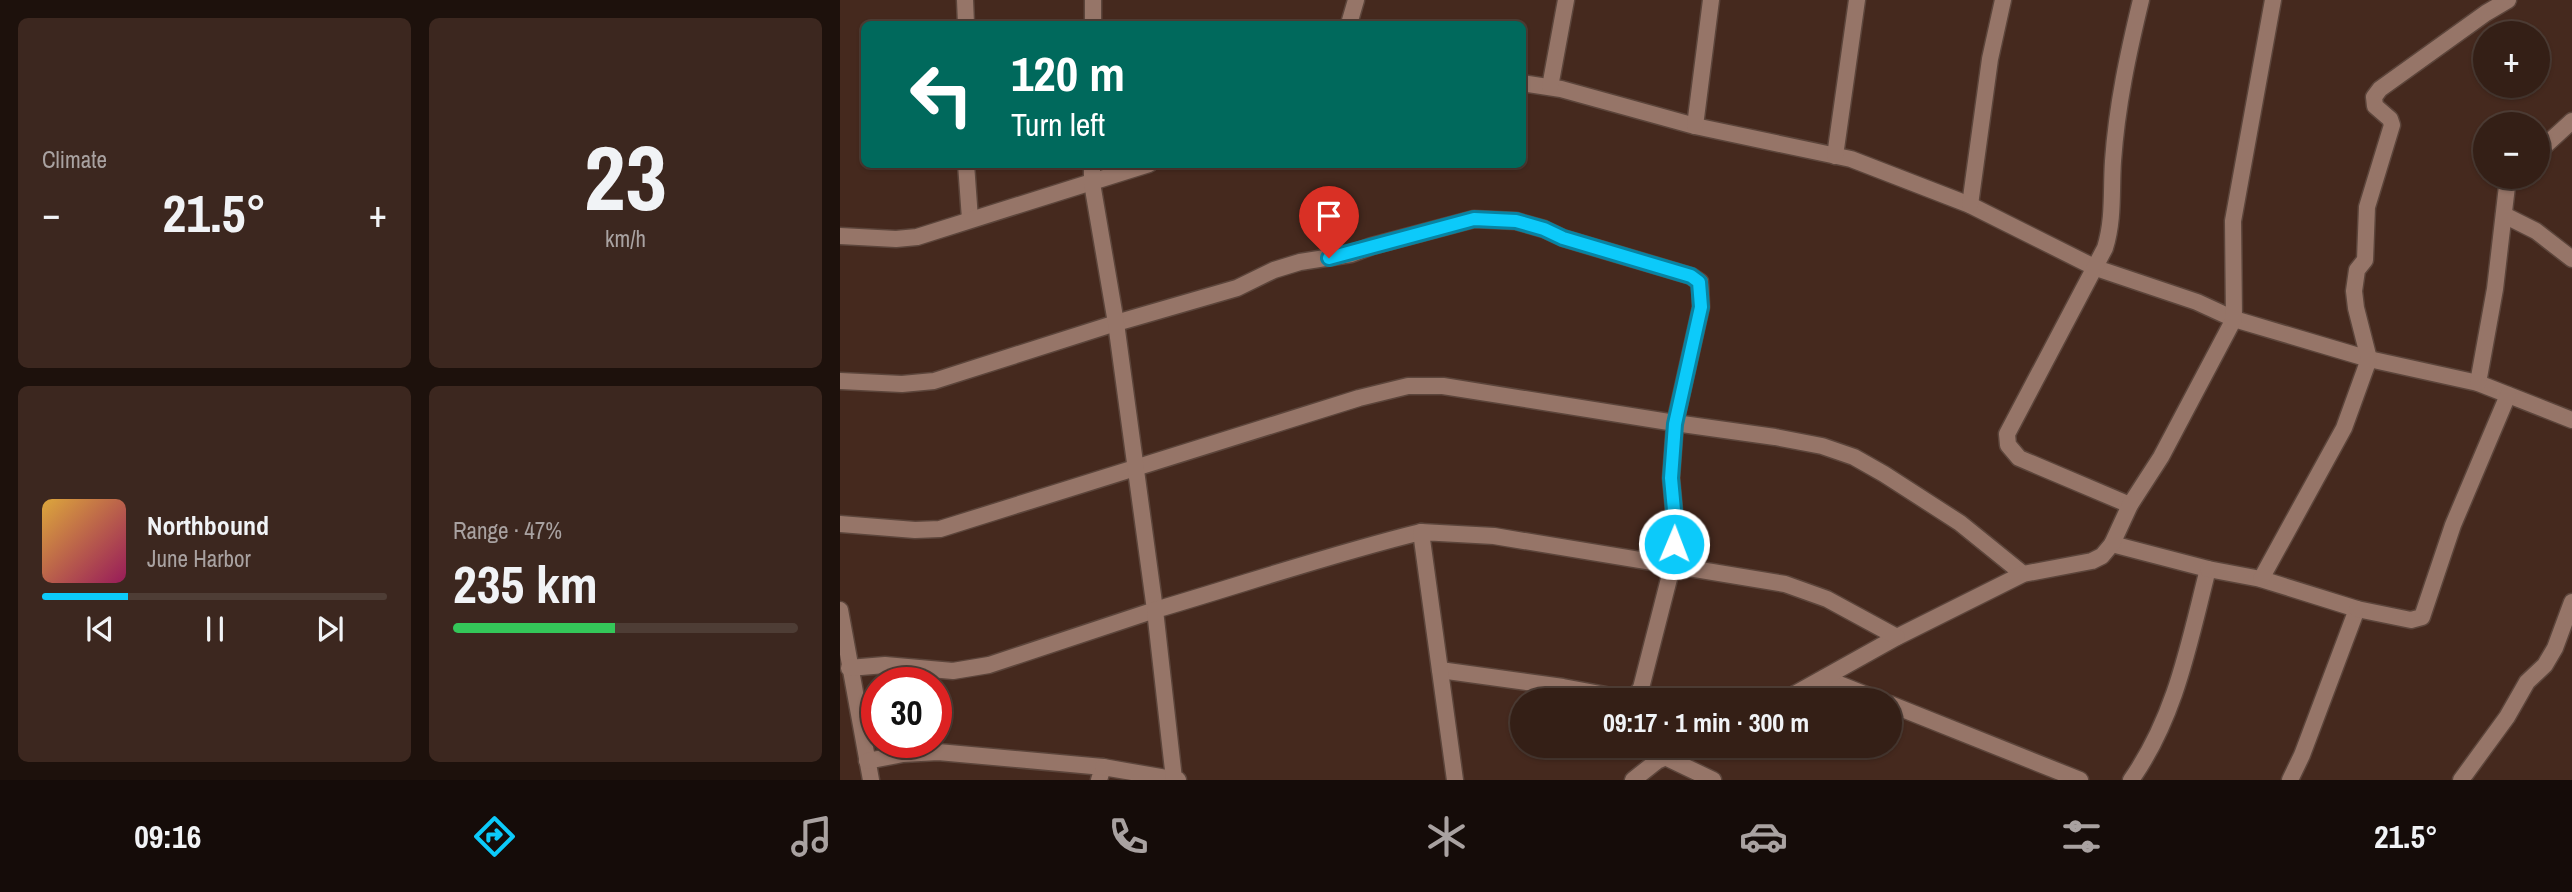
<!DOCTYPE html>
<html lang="en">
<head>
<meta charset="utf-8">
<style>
  body { margin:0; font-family:"Archivo Narrow",sans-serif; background:#3c271f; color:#f1f3f6; height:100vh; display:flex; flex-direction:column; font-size:26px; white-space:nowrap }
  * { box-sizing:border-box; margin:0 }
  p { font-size:23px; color:#a9a2a1 }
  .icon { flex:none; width:38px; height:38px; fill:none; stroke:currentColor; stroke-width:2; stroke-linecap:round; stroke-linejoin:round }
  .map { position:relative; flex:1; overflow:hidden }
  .panel { display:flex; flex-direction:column; gap:18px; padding:18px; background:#1d110c; width:840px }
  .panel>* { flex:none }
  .hud { position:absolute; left:21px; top:21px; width:665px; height:147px; border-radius:10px; box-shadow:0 2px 5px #0004,0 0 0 2px #4e3d35; background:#00695c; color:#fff; overflow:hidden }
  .fabs { position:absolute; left:1633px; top:21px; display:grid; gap:14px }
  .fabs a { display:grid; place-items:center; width:77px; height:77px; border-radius:50%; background:#341f16; box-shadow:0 2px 5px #0004,0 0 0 2px #4e3d35; font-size:35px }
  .speed { position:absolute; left:21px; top:667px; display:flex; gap:14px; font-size:35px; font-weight:700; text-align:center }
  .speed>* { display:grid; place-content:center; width:91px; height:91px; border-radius:50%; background:#341f16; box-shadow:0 2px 5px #0004,0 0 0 2px #4e3d35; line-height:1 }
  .speed .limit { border:10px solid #d22; background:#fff; color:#111 }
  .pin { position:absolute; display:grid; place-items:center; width:60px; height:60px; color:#fff; margin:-72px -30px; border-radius:50% 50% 50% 0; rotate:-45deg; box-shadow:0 0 7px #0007 }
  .pin .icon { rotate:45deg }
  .me { position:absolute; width:77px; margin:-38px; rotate:1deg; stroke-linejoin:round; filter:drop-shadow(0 0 5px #0008) }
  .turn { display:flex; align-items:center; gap:24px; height:147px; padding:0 35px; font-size:32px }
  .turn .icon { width:91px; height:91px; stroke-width:2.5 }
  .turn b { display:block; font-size:49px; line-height:60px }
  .big { font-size:52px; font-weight:800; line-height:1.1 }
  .panel .widget { flex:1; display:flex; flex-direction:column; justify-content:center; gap:10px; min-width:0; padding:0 24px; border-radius:10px; background:#3c271f }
  .panel .dial { align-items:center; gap:0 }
  .dial b { font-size:91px; line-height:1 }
  .song { display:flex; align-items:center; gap:21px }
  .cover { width:84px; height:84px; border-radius:10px; background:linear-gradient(135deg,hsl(40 70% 55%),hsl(330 70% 35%)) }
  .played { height:7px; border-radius:4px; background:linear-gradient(90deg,#0ccafa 25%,#4e3d35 25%) }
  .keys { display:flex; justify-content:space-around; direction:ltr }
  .heat { display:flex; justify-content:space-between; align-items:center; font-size:38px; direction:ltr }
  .charge { height:10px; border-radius:5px; background:linear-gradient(90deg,#34c759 47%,#4e3d35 0) }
  .panel .tiles { flex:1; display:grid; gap:18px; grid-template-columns:repeat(2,1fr) }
  .trip { position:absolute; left:670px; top:688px; width:392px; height:70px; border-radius:35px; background:#341f16; box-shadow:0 2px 5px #0004,0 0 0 2px #4e3d35; font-weight:800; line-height:70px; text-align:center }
  .tab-bar { display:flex; height:112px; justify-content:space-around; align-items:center; background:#150c09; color:#a9a2a1 }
  .tab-bar .icon { width:49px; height:49px }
  .tab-bar .active { color:#0ccafa }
  .tab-bar b { font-size:32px; color:#f1f3f6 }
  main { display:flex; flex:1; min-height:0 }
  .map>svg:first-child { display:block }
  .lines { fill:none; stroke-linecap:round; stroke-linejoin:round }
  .minor-casing { stroke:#5c453b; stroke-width:19 }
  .minor { stroke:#967568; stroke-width:16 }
  .route-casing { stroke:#0883a2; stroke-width:18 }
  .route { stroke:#0ccafa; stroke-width:12 }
</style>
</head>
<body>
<main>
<section class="panel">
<div class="tiles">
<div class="widget"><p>Climate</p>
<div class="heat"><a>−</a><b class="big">21.5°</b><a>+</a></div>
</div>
<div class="widget dial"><b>23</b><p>km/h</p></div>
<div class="widget">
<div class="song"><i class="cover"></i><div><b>Northbound</b><p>June Harbor</p></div></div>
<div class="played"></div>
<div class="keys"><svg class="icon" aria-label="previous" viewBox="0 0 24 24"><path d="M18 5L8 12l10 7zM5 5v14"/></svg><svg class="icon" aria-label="pause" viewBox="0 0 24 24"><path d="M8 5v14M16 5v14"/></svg><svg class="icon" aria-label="next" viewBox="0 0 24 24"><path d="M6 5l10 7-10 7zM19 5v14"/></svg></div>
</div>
<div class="widget"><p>Range · 47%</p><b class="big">235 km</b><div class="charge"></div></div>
</div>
</section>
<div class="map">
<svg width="1732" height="780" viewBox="0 0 1732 780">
  <rect width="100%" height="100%" fill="#45291e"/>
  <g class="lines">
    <g class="minor-casing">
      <g id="minor">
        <path d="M125,0L126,24"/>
        <path d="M253,24V0"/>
        <path d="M509,24L516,0"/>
        <path d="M682,83L721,89L855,126L1011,159L1130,205L1256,268L1357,302L1394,319L1529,359L1638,383L1732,420"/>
        <path d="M710,87L726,0"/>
        <path d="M855,126L871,0"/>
        <path d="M1698,152L1732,121"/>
        <path d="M995,156L1017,0"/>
        <path d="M126,164L130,219"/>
        <path d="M1130,205L1150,59L1163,0"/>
        <path d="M1664,215L1696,231L1732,259"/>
        <path d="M0,236L56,239L77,237L309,164"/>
        <path d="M0,381L62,384L94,381L276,323L397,288L434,270L460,262L511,254L532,246L634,219L676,221L704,229L723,238L851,276L860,282L861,307L835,423L831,478L835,521L832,567L801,688L795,696L782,698L723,687L600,670"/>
        <path d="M1638,383L1655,289L1667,186L1672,177"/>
        <path d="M1290,505L1179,458L1168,445L1167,434L1265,248C1274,219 1271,191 1273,161C1277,105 1288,54 1301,0"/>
        <path d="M0,524L75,530L100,529L519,398L568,386H603L835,423L935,437L982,446L1014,457L1044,474L1120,523L1183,574"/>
        <path d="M1272,544L1368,569C1349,643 1336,716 1291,780"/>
        <path d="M1368,569L1421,579L1517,609L1462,755L1450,780"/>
        <path d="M1421,579L1504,428L1529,359L1516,308L1514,291L1517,270L1525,260L1527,207L1552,125L1550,119L1535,106L1534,97L1540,89L1646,13L1668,0"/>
        <path d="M1517,609L1571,620L1582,617L1613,525L1668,395"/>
        <path d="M0,610L31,780"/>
        <path d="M9,668L45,665L113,671L149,665L315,610L276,323L252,183V164"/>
        <path d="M984,678L1039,700"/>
        <path d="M944,700L1057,637L1183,574L1252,561L1262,556L1272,544L1290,505L1321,457L1394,319L1393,221L1433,0"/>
        <path d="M1050,704L1240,780"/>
        <path d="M825,757L873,780"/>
        <path d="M27,761L63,754L98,752L263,767L259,780"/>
        <path d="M263,767L338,780"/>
        <path d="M334,779L315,610C404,584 491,554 581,532"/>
        <path d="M615,780L581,532L654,536L945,584L987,599L1057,637"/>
        <path d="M793,780L817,761L851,746"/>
        <path d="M1621,780L1667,717L1687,682L1705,665L1715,648L1732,602"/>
      </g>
    </g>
    <use href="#minor" class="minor"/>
  </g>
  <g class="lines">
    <g class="route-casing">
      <path id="route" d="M489,258L634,219L676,221L704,229L723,238L851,276L859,282L861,307L835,424L831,478L835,521L834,544"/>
    </g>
    <use href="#route" class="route"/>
  </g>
</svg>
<div class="fabs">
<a>+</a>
<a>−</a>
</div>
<div class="speed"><div class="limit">30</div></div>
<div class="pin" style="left:489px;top:258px;background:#d93025"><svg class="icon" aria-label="arrive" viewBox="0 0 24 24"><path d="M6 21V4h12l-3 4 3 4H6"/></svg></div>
<svg class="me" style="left:834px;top:544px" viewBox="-20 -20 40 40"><circle r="17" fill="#0ccafa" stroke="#fff" stroke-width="3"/><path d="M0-11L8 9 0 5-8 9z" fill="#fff"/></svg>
<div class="trip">09:17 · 1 min · 300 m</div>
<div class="hud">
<div class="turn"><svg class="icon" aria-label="left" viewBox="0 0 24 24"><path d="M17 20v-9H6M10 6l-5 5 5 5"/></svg><div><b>120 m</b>Turn left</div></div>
</div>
</div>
</main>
<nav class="tab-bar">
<b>09:16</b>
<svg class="icon active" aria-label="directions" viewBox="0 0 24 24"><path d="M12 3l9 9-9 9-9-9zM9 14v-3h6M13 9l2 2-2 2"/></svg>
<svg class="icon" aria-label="music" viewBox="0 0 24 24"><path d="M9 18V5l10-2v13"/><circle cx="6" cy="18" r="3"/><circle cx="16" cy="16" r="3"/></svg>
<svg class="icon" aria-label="phone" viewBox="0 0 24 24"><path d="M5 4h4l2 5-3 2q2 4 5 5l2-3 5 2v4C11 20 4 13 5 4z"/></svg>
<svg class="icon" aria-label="climate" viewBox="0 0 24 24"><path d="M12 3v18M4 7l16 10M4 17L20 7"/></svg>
<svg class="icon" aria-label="car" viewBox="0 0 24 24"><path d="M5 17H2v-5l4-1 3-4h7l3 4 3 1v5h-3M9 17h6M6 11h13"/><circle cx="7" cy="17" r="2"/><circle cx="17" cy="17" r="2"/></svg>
<svg class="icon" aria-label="filters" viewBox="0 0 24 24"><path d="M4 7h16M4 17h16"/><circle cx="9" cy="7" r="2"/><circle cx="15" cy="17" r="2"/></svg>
<b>21.5°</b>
</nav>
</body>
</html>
